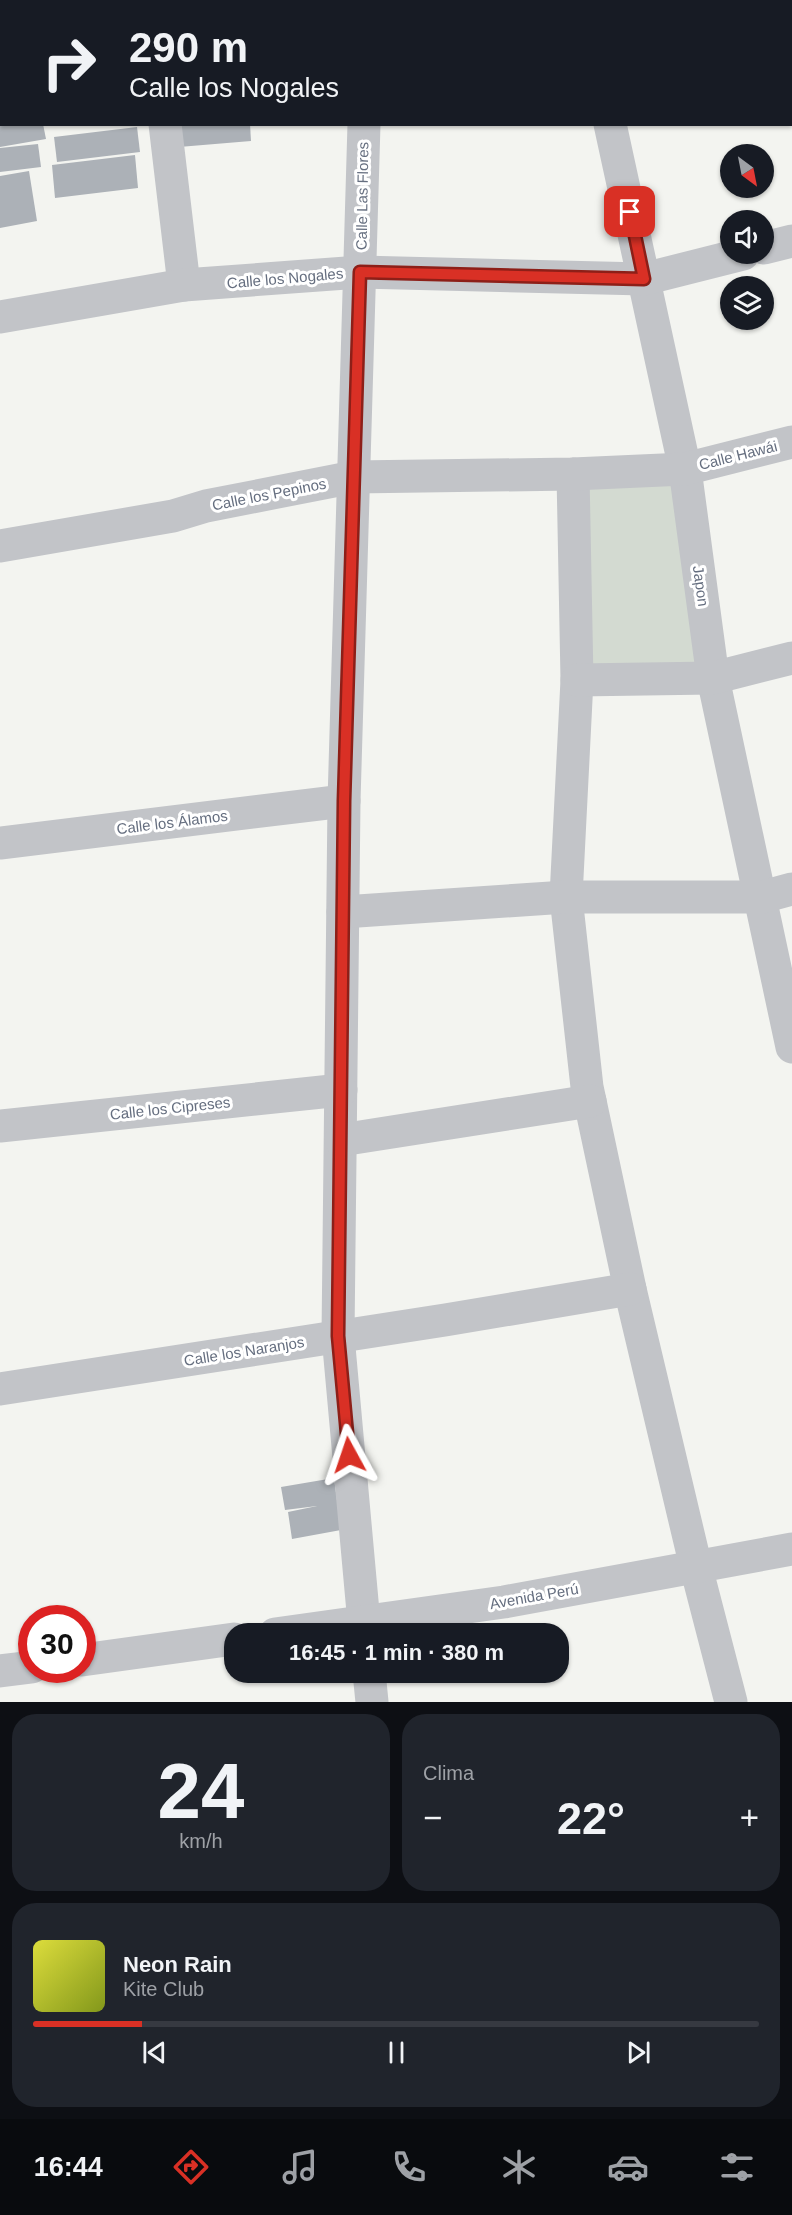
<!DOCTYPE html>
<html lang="es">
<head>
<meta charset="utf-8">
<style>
  body { margin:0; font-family:Arial,sans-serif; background:#20242c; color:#f1f3f6; height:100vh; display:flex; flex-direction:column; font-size:22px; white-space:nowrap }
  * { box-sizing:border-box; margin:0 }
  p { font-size:20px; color:#9ea1a6 }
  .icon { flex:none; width:33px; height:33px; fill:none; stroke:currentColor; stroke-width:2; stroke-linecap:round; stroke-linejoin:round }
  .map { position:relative; height:1702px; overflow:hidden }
  .drawer { display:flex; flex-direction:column; gap:12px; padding:12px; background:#0d0f14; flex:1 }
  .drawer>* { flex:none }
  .top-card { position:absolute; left:0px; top:0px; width:792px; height:126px; box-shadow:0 2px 4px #0004; background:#171b24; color:#f1f3f6; overflow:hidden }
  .needle { width:39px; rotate:148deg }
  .controls { position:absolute; left:720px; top:144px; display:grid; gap:12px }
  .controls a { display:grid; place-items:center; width:54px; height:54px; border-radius:50%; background:#171b24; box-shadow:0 2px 4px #0004; font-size:30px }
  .speed { position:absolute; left:18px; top:1605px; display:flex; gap:12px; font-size:30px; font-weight:700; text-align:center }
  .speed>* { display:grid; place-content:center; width:78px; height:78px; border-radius:50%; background:#171b24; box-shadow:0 2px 4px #0004; line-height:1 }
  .speed .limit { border:9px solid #d22; background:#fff; color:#111 }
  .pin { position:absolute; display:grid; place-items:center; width:51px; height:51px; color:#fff; margin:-26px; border-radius:12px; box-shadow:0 3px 9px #0006 }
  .me { position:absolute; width:66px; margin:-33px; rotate:355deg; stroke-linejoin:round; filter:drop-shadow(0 0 4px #0008) }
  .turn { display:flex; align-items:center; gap:21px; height:126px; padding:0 30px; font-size:27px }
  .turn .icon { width:78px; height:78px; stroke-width:2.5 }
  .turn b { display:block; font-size:42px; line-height:51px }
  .big { font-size:45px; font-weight:600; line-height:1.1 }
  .drawer .card { flex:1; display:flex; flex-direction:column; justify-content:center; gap:9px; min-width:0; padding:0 21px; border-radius:24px; background:#20242c }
  .drawer .dial { align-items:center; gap:0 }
  .dial b { font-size:78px; line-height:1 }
  .song { display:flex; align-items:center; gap:18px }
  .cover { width:72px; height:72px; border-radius:9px; background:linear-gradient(135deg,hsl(60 70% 55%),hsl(70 70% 35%)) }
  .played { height:6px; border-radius:3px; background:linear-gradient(90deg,#d93025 15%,#363941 15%) }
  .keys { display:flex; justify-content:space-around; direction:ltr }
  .heat { display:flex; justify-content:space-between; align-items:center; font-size:33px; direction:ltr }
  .drawer .tiles { flex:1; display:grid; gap:12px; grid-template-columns:1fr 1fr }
  .card:last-child { grid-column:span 2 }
  .trip { position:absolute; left:224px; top:1623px; width:345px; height:60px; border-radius:24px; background:#171b24; box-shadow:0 2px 4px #0004; font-weight:600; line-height:60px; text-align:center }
  .tabs { display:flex; height:96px; justify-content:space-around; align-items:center; background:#090b0e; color:#9ea1a6 }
  .tabs .icon { width:42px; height:42px }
  .tabs .on { color:#d93025 }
  .tabs b { font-size:27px; color:#f1f3f6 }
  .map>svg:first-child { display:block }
  .green { fill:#d3dad1 }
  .building { fill:#acb1b7 }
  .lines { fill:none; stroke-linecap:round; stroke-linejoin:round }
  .minor { stroke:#c2c4c8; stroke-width:33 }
  .tertiary { stroke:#c2c4c8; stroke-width:33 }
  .route-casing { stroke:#8d1f18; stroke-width:15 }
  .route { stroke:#d93025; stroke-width:10 }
  .labels { text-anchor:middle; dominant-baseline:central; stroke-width:6; stroke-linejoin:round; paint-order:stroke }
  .street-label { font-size:15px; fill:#656e7f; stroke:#fff }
</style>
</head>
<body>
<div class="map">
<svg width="792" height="1702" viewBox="0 0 792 1702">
  <rect width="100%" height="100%" fill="#f3f4f0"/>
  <path class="green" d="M680,475L707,670L584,675L579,479Z"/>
  <g class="building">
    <path d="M6,124H43L46,139L0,147V125Z"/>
    <path d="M178,124H250L251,141L179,147Z"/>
    <path d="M137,127L140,152L57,162L54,137Z"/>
    <path d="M38,144L41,167L0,172V148Z"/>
    <path d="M135,155L138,188L55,198L52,165Z"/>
    <path d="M29,171L37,221L0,228V176Z"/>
    <path d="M334,1478L341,1530L292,1539L288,1512L317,1506L285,1510L281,1487Z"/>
  </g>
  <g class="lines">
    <g class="minor">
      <path d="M150,0V2"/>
      <path d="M583,0L584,2"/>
      <path d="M367,2V0"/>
      <path d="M790,29H792"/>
      <path d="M165,124L184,285"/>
      <path d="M364,124L344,801L338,1336L365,1634"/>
      <path d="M610,124L685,469L713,678L792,1047"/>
      <path d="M764,248L792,241"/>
      <path d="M0,317L184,285L360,272L644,279L743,254"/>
      <path d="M573,474L577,680L566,897L587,1087L630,1289L696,1567L731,1702"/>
      <path d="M0,546L173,516L206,506L354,477L573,474L685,469L792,442"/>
      <path d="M577,680L713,678L792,658"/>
      <path d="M0,843L344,801"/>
      <path d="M343,912L566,897H762L792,889"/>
      <path d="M0,1126L341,1090"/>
      <path d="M341,1140L590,1101"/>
      <path d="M0,1389L445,1320L630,1289"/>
      <path d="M369,1672L372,1702"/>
    </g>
    <g class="tertiary">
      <path d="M275,1634L504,1602L792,1549"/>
      <path d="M82,1660L234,1639"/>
      <path d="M0,1671L32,1667"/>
    </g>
  </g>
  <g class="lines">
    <g class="route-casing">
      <path id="route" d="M349,1455L338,1336L344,801L360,272L644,279L630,212"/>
    </g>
    <use href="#route" class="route"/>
  </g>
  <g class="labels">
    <g class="street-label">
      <text transform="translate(362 196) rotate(-89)">Calle Las Flores</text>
      <text transform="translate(285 278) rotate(-5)">Calle los Nogales</text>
      <text transform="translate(738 455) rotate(-14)">Calle Hawái</text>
      <text transform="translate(269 494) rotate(-11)">Calle los Pepinos</text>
      <text transform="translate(701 586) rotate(82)">Japon</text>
      <text transform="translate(172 822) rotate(-7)">Calle los Álamos</text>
      <text transform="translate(170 1108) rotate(-6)">Calle los Cipreses</text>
      <text transform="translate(244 1351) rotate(-9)">Calle los Naranjos</text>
      <text transform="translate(534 1596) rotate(-10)">Avenida Perú</text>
    </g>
  </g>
</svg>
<div class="controls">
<a><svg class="needle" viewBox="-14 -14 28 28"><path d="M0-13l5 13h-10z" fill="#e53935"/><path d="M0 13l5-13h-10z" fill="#9ea1a6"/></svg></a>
<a><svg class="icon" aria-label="sound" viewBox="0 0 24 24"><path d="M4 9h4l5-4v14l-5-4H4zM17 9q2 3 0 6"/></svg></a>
<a><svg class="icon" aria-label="layers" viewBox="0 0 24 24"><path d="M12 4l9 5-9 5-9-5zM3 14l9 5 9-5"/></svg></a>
</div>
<div class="speed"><div class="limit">30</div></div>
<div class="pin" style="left:630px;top:212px;background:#d93025"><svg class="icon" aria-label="arrive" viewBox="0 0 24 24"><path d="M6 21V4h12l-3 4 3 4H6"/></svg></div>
<svg class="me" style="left:349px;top:1455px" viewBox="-20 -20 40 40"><path d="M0-17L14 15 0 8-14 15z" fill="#d93025" stroke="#fff" stroke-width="4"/></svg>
<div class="trip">16:45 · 1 min · 380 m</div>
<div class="top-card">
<div class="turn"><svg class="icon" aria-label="right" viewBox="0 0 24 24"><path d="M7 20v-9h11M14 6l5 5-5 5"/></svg><div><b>290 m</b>Calle los Nogales</div></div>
</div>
</div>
<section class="drawer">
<div class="tiles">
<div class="card dial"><b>24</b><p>km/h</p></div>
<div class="card"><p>Clima</p>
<div class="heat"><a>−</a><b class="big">22°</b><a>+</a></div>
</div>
<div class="card">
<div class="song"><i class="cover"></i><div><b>Neon Rain</b><p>Kite Club</p></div></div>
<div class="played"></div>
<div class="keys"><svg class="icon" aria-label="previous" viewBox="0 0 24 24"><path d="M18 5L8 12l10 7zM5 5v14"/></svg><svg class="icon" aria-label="pause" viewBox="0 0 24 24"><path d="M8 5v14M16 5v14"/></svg><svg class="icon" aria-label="next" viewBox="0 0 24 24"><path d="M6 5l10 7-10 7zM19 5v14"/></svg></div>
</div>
</div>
</section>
<nav class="tabs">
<b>16:44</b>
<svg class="icon on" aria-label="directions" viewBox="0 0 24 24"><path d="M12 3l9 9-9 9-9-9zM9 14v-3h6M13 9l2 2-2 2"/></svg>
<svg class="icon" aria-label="music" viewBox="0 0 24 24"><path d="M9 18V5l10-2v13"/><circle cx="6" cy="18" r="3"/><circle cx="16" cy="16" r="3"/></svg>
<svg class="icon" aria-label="phone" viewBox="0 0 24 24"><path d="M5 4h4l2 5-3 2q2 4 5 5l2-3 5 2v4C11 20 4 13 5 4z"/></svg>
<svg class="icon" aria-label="climate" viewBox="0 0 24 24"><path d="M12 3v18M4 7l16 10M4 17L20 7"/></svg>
<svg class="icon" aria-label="car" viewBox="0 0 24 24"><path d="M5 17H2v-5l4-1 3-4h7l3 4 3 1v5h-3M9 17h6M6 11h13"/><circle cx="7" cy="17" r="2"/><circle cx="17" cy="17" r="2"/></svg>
<svg class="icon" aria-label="filters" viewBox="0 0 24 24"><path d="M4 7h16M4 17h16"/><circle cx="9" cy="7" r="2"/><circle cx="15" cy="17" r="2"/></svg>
</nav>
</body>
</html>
